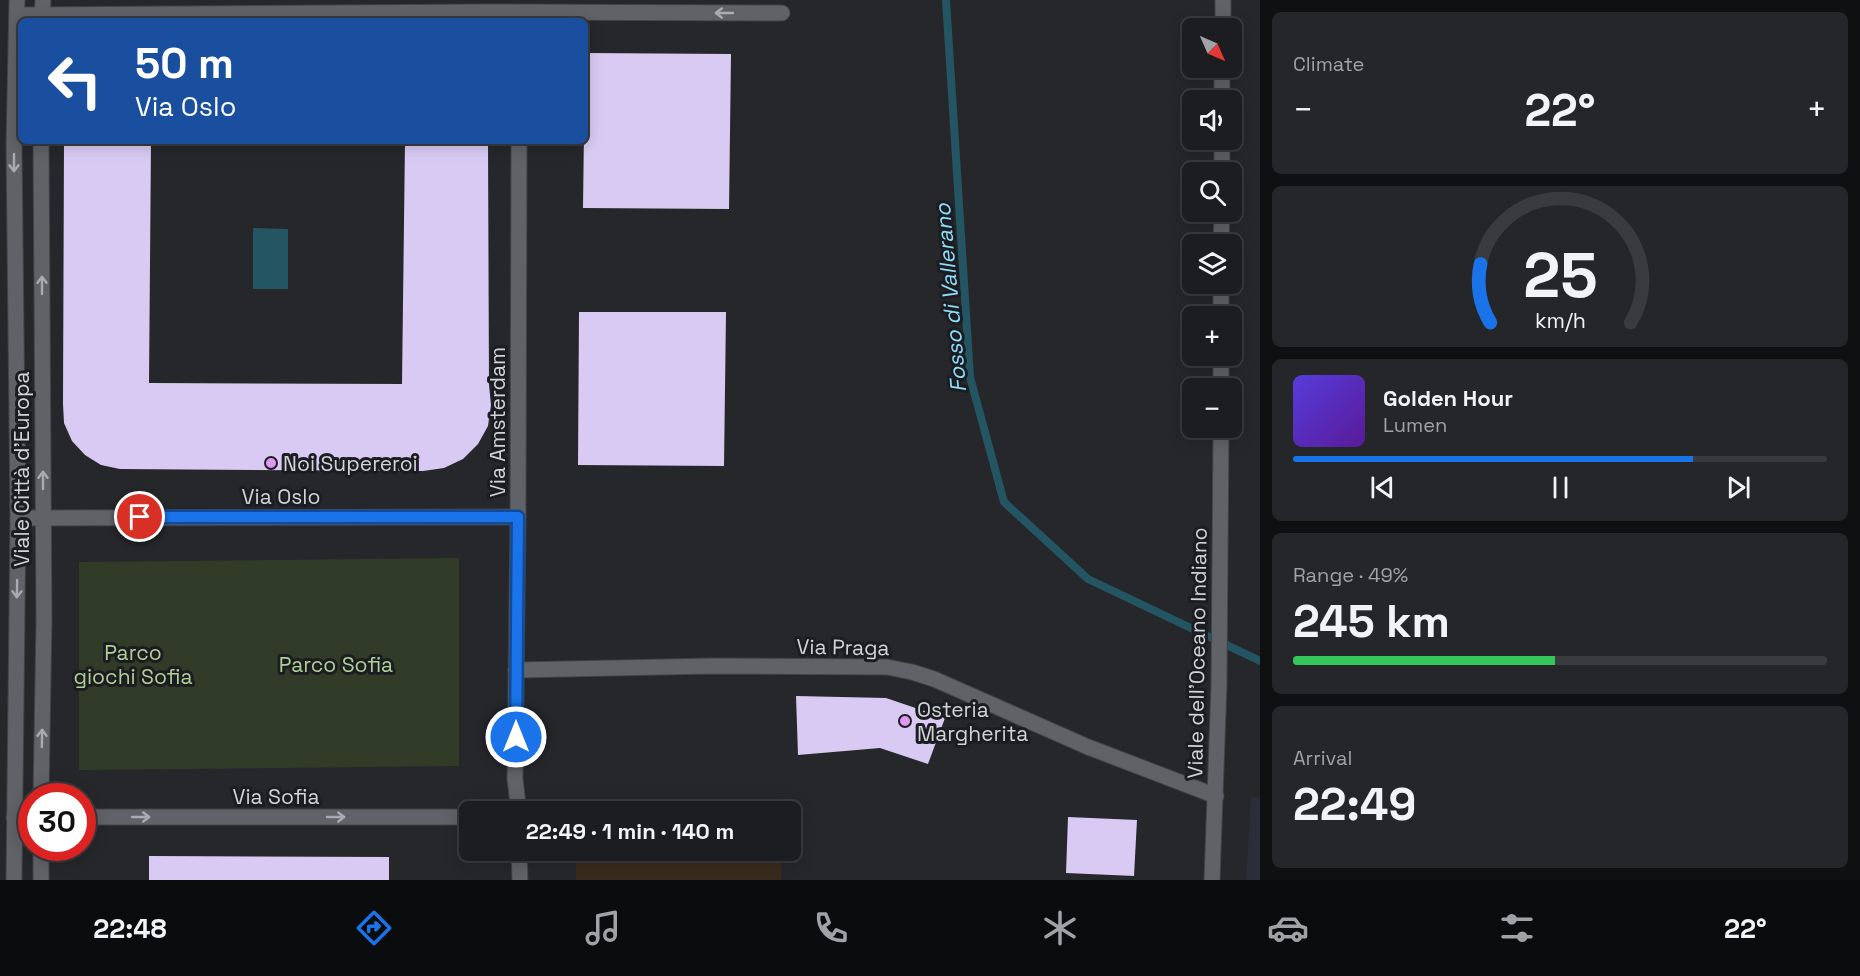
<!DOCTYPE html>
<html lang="en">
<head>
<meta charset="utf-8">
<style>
  body { margin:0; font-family:"Space Grotesk",sans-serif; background:#252629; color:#f1f3f6; height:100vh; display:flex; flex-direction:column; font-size:22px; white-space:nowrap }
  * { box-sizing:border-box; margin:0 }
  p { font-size:20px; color:#a0a2a5 }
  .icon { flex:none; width:33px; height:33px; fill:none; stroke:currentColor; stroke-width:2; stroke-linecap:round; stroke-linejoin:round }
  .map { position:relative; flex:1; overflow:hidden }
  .sheet { display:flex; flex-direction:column; gap:12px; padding:12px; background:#0f1012; width:600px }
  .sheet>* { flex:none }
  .hud { position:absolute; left:18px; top:18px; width:570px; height:126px; border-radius:9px; box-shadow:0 3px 15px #0003,0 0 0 2px #3a3b3e; background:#1a4fa0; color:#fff; overflow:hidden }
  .needle { width:39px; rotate:135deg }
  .fabs { position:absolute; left:1182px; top:18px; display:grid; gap:12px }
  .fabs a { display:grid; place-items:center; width:60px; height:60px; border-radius:9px; background:#1c1d20; box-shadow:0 3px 15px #0003,0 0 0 2px #3a3b3e; font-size:30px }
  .speed { position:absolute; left:18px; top:783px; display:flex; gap:12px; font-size:30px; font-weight:700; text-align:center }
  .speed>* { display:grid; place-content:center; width:78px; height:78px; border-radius:50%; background:#1c1d20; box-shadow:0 3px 15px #0003,0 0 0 2px #3a3b3e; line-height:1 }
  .speed .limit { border:9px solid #d22; background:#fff; color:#111 }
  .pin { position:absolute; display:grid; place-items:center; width:51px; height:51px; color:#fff; margin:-26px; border:3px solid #fff; border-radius:50%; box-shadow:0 2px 6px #0007 }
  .me { position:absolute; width:66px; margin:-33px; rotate:0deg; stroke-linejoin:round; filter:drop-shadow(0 0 4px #0008) }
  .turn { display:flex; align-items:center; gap:21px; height:126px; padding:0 18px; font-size:27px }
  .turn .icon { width:78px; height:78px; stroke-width:2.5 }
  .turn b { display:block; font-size:42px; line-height:51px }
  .big { font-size:45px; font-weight:600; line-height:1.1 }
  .sheet .tile { flex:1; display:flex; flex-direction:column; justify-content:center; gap:9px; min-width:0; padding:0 21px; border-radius:9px; background:#252629 }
  .sheet .dial { align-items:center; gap:0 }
  .dial svg { height:156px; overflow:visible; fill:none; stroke:#3a3b3e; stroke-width:7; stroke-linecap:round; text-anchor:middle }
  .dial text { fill:#f1f3f6; stroke:none }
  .song { display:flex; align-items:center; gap:18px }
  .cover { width:72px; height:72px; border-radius:9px; background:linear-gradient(135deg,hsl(250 70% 55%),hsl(270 70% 35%)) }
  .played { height:6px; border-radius:3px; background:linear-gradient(90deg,#1a73e8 75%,#3a3b3e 75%) }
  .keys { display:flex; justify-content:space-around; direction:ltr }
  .heat { display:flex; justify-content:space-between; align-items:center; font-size:33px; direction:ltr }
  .charge { height:9px; border-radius:4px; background:linear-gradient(90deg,#34c759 49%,#3a3b3e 0) }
  .trip { position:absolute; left:459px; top:801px; width:342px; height:60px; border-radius:9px; background:#1c1d20; box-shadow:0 3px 15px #0003,0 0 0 2px #3a3b3e; font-weight:600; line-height:60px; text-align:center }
  .tab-bar { display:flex; height:96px; justify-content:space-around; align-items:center; background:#0b0c0d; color:#a0a2a5 }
  .tab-bar .icon { width:42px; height:42px }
  .tab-bar .active { color:#1a73e8 }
  .tab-bar b { font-size:27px; color:#f1f3f6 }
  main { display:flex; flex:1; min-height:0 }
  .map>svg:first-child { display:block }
  .commercial { fill:#392b1e }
  .built { fill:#2b2d38 }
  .green { fill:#313c28 }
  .water { fill:#245563 }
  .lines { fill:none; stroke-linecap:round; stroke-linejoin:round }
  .stream { stroke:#245563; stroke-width:8 }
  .building { fill:#d8caf2 }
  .minor-casing { stroke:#424346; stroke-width:17 }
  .minor { stroke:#616268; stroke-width:15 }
  .oneway { stroke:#aaabb0 }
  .route-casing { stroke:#114b97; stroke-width:15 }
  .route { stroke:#1a73e8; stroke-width:10 }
  .poi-dot { fill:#df98f1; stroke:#1c1d22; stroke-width:2 }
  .labels { text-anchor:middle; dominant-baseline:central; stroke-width:6; stroke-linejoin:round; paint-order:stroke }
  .street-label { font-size:21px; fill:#d2d3d6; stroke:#1c1d22 }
  .poi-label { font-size:21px; fill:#d2d3d6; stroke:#1c1d22; text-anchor:start }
  .park-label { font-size:21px; fill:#b1d095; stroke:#1c1d22 }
  .water-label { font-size:22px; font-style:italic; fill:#8edff9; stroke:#1c1d22 }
</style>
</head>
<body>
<main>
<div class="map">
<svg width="1260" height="880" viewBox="0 0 1260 880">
  <rect width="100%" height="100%" fill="#26272b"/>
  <path class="commercial" d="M576,851H782L781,880H576Z"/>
  <path class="built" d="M1251,797L1260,798V880H1246Z"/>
  <path class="green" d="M459,558V766L79,770V562Z"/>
  <path class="water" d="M253,228L288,229V289H253Z"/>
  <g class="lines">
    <path class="stream" d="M946,0L970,377L1004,502L1088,579L1260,661"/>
  </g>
  <g class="building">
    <path d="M585,53L731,54L729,209L583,208Z"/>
    <path d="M64,141H151L149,383L402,384L405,141H488L489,385L491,405L488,426L478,444L463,459L444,468L423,471L120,469L101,465L85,455L72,441L64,423L63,404Z"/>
    <path d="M579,312H726L724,466L578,465Z"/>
    <path d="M796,696L886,698L945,718L928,764L880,748L798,755Z"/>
    <path d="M1068,817L1137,820L1134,876L1066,873Z"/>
    <path d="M149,856L389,857V880H149Z"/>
  </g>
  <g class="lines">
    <g class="minor-casing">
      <g id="minor">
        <path d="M17,15L483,12L782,13"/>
        <path d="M42,21L43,0"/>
        <path d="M1223,28V0"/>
        <path d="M1222,100V68"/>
        <path d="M41,141L44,621L41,796"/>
        <path d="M519,141L518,517L515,779L519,812"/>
        <path d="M1222,172V140"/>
        <path d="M1221,244L1222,212"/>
        <path d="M1221,316V284"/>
        <path d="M1221,388V356"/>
        <path d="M18,518L518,517"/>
        <path d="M516,670L712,666L887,667L912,672L934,679L1088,747L1216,796"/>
        <path d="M82,817H470"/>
        <path d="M14,818H32"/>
        <path d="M519,850L520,880"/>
        <path d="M14,880L18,518L14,144L17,0"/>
        <path d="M41,880V848"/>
        <path d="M1212,880L1219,684L1221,428"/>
      </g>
    </g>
    <use href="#minor" class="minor"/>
  </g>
  <defs><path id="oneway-shaft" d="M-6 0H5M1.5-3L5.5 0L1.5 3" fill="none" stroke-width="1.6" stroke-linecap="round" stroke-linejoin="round" transform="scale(1.5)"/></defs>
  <g class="oneway">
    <use href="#oneway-shaft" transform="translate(724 13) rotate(-180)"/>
    <use href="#oneway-shaft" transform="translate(14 163) rotate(90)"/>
    <use href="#oneway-shaft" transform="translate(42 285) rotate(-90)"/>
    <use href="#oneway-shaft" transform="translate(43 480) rotate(-90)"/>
    <use href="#oneway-shaft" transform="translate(17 589) rotate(91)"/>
    <use href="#oneway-shaft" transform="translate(42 738) rotate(-89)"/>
    <use href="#oneway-shaft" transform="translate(141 817)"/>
    <use href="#oneway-shaft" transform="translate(336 817)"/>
  </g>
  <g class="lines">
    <g class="route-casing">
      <path id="route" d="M140,517H518L516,737"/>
    </g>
    <use href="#route" class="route"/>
  </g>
  <g class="poi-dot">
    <circle cx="271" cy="463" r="6"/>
    <circle cx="905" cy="721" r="6"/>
  </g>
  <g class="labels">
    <g class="street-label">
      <text transform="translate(497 422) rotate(-90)">Via Amsterdam</text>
      <text transform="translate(21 469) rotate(-90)">Viale Città d'Europa</text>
      <text x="281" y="496">Via Oslo</text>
      <text transform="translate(843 647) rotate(1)">Via Praga</text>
      <text transform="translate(1197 653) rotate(-89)">Viale dell'Oceano Indiano</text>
      <text x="276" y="796">Via Sofia</text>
    </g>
    <g class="poi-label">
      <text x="283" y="463">Noi Supereroi</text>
      <text x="917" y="709">Osteria<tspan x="917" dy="24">Margherita</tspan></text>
    </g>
    <g class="park-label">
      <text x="133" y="652">Parco<tspan x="133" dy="24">giochi Sofia</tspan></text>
      <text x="336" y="664">Parco Sofia</text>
    </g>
    <g class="water-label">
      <text transform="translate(950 298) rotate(-95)">Fosso di Vallerano</text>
    </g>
  </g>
</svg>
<div class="fabs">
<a><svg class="needle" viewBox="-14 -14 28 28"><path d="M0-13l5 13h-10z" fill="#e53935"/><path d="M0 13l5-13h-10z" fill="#a0a2a5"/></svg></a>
<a><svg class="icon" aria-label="sound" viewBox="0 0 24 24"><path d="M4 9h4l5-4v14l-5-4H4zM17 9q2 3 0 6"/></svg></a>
<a><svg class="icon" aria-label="search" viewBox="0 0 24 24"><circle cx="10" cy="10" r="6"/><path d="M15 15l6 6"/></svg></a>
<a><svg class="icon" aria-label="layers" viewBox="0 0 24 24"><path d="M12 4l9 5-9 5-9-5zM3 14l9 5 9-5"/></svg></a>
<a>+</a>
<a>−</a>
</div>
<div class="speed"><div class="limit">30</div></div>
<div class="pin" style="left:140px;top:517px;background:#d93025"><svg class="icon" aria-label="arrive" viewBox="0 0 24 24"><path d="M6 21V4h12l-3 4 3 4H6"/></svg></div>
<svg class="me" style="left:516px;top:737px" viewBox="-20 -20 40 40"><circle r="17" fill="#1a73e8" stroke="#fff" stroke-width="3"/><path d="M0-11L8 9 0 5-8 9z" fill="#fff"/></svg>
<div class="trip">22:49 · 1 min · 140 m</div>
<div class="hud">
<div class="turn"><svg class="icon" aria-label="left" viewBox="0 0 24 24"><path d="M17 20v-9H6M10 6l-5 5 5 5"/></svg><div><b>50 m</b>Via Oslo</div></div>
</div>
</div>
<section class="sheet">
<div class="tile"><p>Climate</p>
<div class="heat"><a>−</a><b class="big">22°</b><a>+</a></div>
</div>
<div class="tile dial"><svg viewBox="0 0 100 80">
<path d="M14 69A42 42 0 1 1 86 69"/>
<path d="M14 69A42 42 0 0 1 9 39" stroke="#1a73e8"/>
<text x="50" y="56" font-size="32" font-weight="700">25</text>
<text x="50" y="72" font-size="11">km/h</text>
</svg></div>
<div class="tile">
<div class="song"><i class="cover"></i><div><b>Golden Hour</b><p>Lumen</p></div></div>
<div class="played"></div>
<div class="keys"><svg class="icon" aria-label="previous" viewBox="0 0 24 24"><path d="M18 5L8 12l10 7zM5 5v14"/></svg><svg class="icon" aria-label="pause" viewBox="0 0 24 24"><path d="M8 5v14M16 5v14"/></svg><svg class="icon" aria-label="next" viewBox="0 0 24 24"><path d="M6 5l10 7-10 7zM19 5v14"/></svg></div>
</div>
<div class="tile"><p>Range · 49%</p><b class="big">245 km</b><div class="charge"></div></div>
<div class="tile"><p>Arrival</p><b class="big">22:49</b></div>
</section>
</main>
<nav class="tab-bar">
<b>22:48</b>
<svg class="icon active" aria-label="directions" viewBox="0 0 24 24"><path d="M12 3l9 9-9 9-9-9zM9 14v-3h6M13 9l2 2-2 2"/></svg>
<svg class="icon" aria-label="music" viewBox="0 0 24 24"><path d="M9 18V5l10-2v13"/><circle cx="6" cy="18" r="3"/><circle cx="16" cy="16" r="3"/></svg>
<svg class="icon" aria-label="phone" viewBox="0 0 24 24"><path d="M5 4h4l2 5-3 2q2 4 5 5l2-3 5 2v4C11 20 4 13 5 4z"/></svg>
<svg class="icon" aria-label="climate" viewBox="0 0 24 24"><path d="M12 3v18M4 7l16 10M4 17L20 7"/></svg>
<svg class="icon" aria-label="car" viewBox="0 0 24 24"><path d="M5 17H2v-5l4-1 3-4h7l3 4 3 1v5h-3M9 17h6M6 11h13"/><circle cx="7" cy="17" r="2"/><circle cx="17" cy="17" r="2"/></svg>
<svg class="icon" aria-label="filters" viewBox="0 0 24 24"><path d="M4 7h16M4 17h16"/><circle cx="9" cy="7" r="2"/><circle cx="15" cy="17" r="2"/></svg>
<b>22°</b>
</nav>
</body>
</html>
